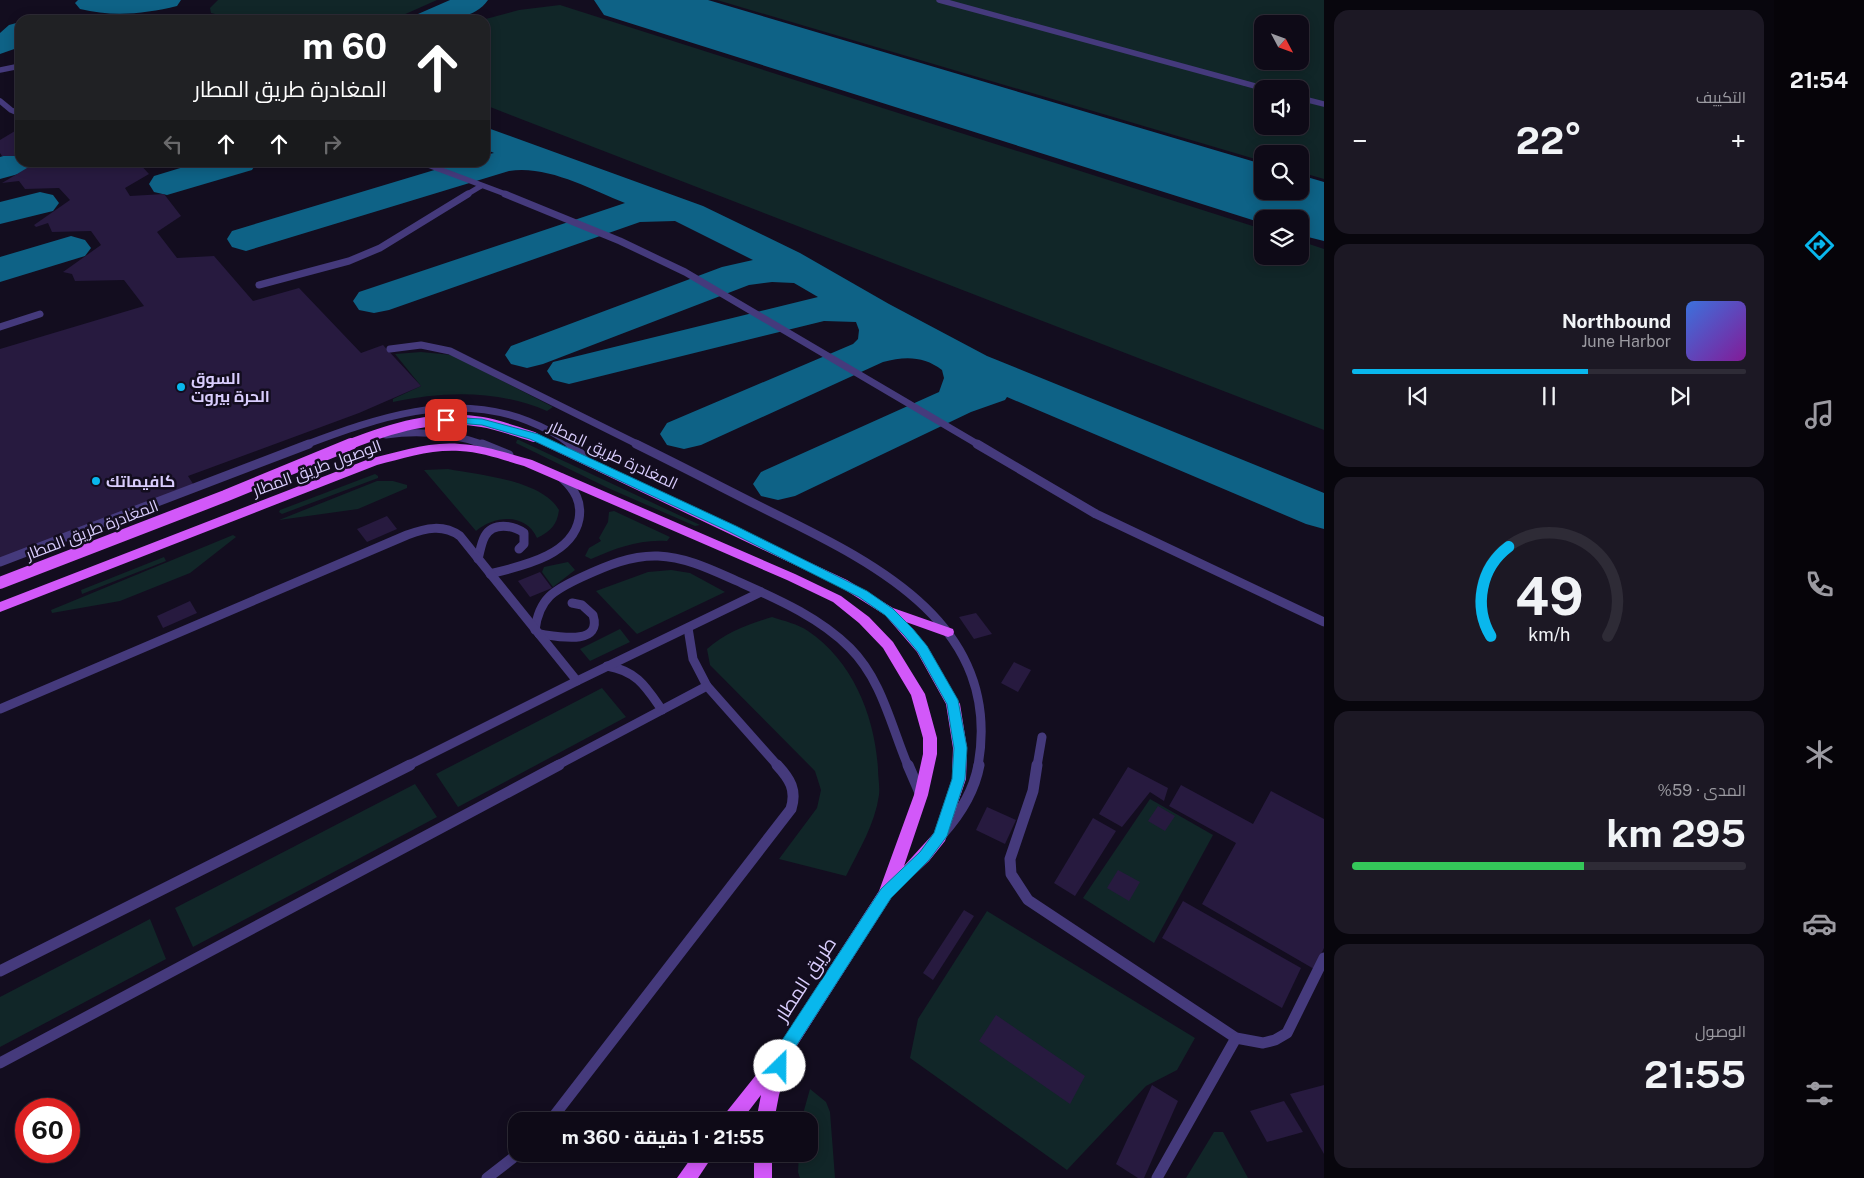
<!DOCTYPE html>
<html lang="ar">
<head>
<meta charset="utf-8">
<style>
  body { margin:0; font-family:"Public Sans",Cairo,sans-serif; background:#1c1824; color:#f1f3f6; direction:rtl; height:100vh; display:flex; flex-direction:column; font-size:19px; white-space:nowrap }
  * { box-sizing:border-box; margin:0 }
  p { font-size:16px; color:#9b9aa1 }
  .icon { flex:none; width:28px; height:28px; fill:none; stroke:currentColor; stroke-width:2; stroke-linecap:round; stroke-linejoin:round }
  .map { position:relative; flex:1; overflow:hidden; direction:ltr }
  .side { display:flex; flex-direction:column; gap:10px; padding:10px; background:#08060d; width:450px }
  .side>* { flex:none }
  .guide { position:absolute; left:15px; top:15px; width:475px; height:152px; border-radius:15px; box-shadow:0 2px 12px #0003,0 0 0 1px #2e2b36; direction:rtl; background:#202124; color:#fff; overflow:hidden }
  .needle { width:32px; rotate:131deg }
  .buttons { position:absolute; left:1254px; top:15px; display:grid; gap:10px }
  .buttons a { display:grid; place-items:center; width:55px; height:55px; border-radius:10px; background:#0e0a17; box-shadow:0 2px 12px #0003,0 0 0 1px #2e2b36; font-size:25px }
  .speed { position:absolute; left:15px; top:1098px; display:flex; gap:10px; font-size:25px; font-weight:700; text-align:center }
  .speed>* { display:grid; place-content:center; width:65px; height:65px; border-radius:50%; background:#0e0a17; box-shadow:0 2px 12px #0003,0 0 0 1px #2e2b36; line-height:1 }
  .speed .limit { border:8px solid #d22; background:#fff; color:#111 }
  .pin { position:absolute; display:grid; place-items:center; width:42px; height:42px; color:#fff; margin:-21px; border-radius:10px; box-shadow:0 2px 8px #0006 }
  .me { position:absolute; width:55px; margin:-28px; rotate:23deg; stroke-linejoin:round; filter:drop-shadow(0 0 4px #0008) }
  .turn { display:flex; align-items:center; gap:18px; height:105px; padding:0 20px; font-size:22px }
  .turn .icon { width:65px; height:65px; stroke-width:2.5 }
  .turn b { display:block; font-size:35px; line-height:42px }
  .lanes { display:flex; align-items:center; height:48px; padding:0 20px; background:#0003; justify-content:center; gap:25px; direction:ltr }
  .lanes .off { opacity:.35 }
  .big { font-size:38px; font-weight:700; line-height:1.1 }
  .side .tile { flex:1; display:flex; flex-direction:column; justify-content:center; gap:8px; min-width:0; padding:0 18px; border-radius:15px; background:#1c1824 }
  .side .dial { align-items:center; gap:0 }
  .dial svg { height:130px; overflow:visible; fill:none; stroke:#2e2b36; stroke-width:7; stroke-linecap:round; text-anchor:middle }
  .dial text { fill:#f1f3f6; stroke:none }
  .song { display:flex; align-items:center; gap:15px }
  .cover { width:60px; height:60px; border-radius:8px; background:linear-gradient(135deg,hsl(220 70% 55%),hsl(290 70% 35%)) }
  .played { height:5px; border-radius:2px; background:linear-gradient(90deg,#09b7ed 60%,#2e2b36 60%) }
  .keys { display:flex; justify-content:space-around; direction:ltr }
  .heat { display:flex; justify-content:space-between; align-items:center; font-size:28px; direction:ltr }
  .charge { height:8px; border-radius:4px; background:linear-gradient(90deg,#34c759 59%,#2e2b36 0) }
  .trip { position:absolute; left:508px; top:1112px; width:310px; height:50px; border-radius:15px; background:#0e0a17; box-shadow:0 2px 12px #0003,0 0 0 1px #2e2b36; font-weight:700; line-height:50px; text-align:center; direction:rtl }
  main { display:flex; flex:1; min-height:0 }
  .dock { display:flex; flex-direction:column; width:90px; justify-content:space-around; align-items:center; background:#060409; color:#9b9aa1 }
  .dock .icon { width:35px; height:35px }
  .dock .active { color:#09b7ed }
  .dock b { font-size:22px; color:#f1f3f6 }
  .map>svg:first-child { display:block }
  .green { fill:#112628; fill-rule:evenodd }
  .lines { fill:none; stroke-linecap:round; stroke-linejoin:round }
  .taxiway { fill:#0e6286; fill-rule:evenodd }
  .runway { fill:#0e6286; fill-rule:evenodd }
  .building { fill:#271a3f }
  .service-far3 { stroke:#453a7c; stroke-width:5.5 }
  .service-far2 { stroke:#453a7c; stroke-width:7 }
  .service-far1 { stroke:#453a7c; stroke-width:9 }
  .service { stroke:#453a7c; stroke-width:11 }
  .primary { fill:#d258f9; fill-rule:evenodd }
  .primary-bridge-far1 { stroke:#d258f9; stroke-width:10 }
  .primary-bridge { stroke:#d258f9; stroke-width:12 }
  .route { fill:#09b7ed; stroke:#06779a }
  .poi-dot { fill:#09b7ed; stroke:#130d1f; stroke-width:2 }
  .labels { text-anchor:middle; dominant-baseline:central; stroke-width:5; stroke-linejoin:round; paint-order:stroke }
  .poi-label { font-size:16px; font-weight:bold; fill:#d9cdfd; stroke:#130d1f; text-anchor:start }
  .street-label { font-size:16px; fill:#d9cdfd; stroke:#130d1f }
  .near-street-label { font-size:19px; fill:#d9cdfd; stroke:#130d1f }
</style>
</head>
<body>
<main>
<nav class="dock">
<b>21:54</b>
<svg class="icon active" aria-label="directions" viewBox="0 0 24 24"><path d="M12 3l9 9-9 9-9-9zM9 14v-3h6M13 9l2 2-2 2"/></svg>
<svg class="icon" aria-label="music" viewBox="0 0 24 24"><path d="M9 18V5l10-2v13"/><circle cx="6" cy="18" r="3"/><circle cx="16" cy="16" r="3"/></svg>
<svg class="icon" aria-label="phone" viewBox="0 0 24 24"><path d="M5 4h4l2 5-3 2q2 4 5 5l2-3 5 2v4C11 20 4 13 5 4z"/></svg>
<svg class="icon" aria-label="climate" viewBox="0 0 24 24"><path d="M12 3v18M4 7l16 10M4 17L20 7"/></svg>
<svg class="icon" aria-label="car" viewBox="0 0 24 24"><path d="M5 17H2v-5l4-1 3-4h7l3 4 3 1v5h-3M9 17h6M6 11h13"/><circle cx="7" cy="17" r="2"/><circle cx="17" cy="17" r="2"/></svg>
<svg class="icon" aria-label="filters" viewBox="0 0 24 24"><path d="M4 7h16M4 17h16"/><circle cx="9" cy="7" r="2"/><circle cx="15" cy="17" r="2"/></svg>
</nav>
<section class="side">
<div class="tile"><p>التكييف</p>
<div class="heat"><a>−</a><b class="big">22°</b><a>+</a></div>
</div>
<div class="tile">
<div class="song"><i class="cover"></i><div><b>Northbound</b><p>June Harbor</p></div></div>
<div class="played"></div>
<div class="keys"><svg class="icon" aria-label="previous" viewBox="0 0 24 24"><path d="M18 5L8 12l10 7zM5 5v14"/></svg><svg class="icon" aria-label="pause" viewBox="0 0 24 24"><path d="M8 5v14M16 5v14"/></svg><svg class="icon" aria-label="next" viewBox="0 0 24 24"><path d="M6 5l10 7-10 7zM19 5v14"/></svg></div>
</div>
<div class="tile dial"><svg viewBox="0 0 100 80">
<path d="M14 69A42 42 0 1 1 86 69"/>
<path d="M14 69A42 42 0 0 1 25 14" stroke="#09b7ed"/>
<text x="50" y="56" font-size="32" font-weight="700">49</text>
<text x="50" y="72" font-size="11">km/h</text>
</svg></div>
<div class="tile"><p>المدى · 59%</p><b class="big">295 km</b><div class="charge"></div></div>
<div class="tile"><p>الوصول</p><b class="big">21:55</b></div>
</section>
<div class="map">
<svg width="1324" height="1178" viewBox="0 0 1324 1178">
  <rect width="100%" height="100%" fill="#130d1f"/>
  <g class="green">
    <path d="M218,0H437L392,20L374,14L362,20H239L211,13L210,8Z"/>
    <path d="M717,0H1324V179L1300,172V154H1262V161ZM1262,24H1300V61H1262ZM1262,89H1300V126H1262Z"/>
    <path d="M560,5L1262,229V256H1300V241L1324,249V430L485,105V20H482L519,10Z"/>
    <path d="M421,352L452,355L553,407L547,411C498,390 445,391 393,402V399L421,386L395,354Z"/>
    <path d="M517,440H519L700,525L695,526L608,488L520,445L516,443Z"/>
    <path d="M448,469C479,475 542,480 559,510C557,525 551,531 537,538C526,513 495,515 476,531L424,470Z"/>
    <path d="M375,474L378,476V478L282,514L279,512L280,510Z"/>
    <path d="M377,481H393L407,485V488L358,509L279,520Z"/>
    <path d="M614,511L670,537L667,541C640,539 616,548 591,559L585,556L589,548L601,541L599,538L608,522L609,512Z"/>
    <path d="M233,535L236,537L190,573L120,601L52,613L51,610Z"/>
    <path d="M164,557L166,561L82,594L81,590Z"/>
    <path d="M568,562L575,570L553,587L542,572L544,567Z"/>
    <path d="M671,570L690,573L725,592L637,634L596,591L648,572Z"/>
    <path d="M772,617C784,621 798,624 808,631C853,661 875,717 878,769C878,777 880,787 879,795C875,824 859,850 846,876L779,859L817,808L821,790L815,771L710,665L707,649C726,632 749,624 772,617Z"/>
    <path d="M620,629L630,642L590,661L580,649Z"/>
    <path d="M602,688L626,717L458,807L436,774Z"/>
    <path d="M415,784L437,817L193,947L175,908Z"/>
    <path d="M1150,799L1213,835L1154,943L1083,898Z"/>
    <path d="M987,911L1195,1038L1177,1070L1146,1086L1067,1170L910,1058L918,1019Z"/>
    <path d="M150,919L166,959L0,1047V997Z"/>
    <path d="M810,1089L826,1102L830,1112L835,1178H800L798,1172L799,1154H809V1121H801Z"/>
    <path d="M1214,1132H1223L1248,1178H1186Z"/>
  </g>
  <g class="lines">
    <g class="taxiway">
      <path d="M78,0H181L177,6C145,14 112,17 80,9L75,3Z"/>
      <path d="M450,0H488C473,22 438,20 414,20L418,14Z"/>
      <path d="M20,22V47L0,54V33L9,25Z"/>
      <path d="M485,127L703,206L800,253L889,304L987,356L1324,493V529L1306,524L1007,397L1005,400L971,412L795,496L778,500L761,496L753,484L761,472L939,392L944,378L942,370C924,356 905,356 883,362L701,445L684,449L667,445L660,434L667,423L853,344L858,339L859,330L856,322L824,321L569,384L553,380L547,371L553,362L818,297L794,283L772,282L749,285L543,364L527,368L511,364L505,355L511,346L722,267L753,260L675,221L640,222L389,310L374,313L359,310L353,301L359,292L625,203C589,189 548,165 509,171L246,251L232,247L227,239L232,231L461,162H485V155L494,153L485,149Z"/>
      <path d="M20,151V162H38L33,170L0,179V157Z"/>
      <path d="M200,162H257L252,170L167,195L154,192L149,184L154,176Z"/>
      <path d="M40,192L53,195L59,203L53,211L0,224V202Z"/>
      <path d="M71,236L85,240L91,248L85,256L0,282V257Z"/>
    </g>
    <path class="runway" d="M594,0H708L1262,164V191H1300V175L1324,182V241L1300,235V219H1262V223L604,15Z"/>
  </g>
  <g class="building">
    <path d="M20,128V156H2L0,153V140Z"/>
    <path d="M37,162H138L149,174L125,188L130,196L164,194L181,216L157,232L177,258L214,256L253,301L299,288L361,353L383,345L421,386L359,413L188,476L197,490L0,566V349L144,306L124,280L75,281L72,274L63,272L101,245L91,231L52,232L48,223L36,227L34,225L70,200L59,188L25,189L19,181L2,183Z"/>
    <path d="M387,516L397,529L367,542L357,529Z"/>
    <path d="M540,572L552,588L530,597L518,581Z"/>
    <path d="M190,601L197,613L163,628L157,616Z"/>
    <path d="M976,613L992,634L974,639L959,617Z"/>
    <path d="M1014,662L1031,670L1018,692L1001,683Z"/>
    <path d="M1128,767L1168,788L1164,801L1150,792L1122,827L1099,814Z"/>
    <path d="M1181,785L1253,824L1271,791L1324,819V948L1314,969L1202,904L1236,843L1169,806Z"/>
    <path d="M1158,806L1175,816L1165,831L1148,821Z"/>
    <path d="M987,807L1016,820L1005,844L976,830Z"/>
    <path d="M1093,818L1116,831L1075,896L1054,883Z"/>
    <path d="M1118,870L1140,882L1129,901L1107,888Z"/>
    <path d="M1183,901L1301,968L1282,1008L1162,938Z"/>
    <path d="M964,910L974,916L933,980L923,973Z"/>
    <path d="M996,1015L1085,1076L1070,1104L979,1041Z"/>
    <path d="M1152,1085L1178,1101L1144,1178H1138L1116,1164Z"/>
    <path d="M1324,1085V1154L1290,1094Z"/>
    <path d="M1284,1101L1303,1132L1267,1142L1250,1111Z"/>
  </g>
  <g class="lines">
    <g class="service-far3">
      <path d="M939,0L1266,89"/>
      <path d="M0,70L20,66"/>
      <path d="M1300,98L1324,104"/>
      <path d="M0,101L11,110L20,114"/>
      <path d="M420,162L508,195"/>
      <path d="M466,195L481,186"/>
    </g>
    <g class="service-far2">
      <path d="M505,194L620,241L685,272L979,445"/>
      <path d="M259,285L349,261L380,248L468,194"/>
      <path d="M0,327L40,314"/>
      <path d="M390,349L421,345L450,351L639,445"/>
      <path d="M386,435C421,430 452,433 485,445"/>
      <path d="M305,445C377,418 452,391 528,421C543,427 559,435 571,445"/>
    </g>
    <g class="service-far1">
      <path d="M482,444L509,455"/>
      <path d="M570,444L591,463"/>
      <path d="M636,444C683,467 729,491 775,514C879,565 1003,627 978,766"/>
      <path d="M977,444L1096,514L1324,622"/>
      <path d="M478,559C480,552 481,543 485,536C493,522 513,525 524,533V544L519,549"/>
      <path d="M0,562L309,444"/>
      <path d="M490,574C521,566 572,556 579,519C582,502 575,490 562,478"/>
      <path d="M688,628L693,659L707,686"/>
      <path d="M535,630C539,598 554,590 582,577C606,566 631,555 658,556C686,557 712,570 737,581C777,599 819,617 850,648C882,680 891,726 908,766"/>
      <path d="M539,634C555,636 603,647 593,615L582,605L572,603"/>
      <path d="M607,666C637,671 646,687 662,710"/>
      <path d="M577,681L761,592"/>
      <path d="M0,709L407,535C426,528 443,524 460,536L577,681L407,766"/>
      <path d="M556,766L707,686L778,766"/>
      <path d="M1037,766L1042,737"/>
    </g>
    <g class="service">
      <path d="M908,765L921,795"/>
      <path d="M1037,765L1033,791L1010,859L1011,874L1028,900L1236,1038L1263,1043L1275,1040L1287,1033L1324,958"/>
      <path d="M942,834C960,814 974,792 979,765"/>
      <path d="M0,971L410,765"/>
      <path d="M0,1063L559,765"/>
      <path d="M550,1121L791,809C797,790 790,779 777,765"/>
      <path d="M487,1178L518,1154"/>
      <path d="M1157,1178L1236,1038"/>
    </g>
    <g class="primary">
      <path d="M534,434L847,580L893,608L953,629L954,632L953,635L948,637L906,622L927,646L960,704L967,748L966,779L945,841L929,861L893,895L791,1055L779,1095L774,1121H756L761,1095L741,1121H721L724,1115L776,1050L879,891L914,795L923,754V738L911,695L883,648L859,623L833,602L787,580L524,466C503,460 482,452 460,451C432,449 404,458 377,465L0,612V602L369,459C398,452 430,441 460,444C485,445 509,454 532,460L795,574L841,596L869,617L893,642L925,694L937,738V754L928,795L904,866L934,833L952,779L953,748L946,704L917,652L885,615L839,586L530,439L528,437L530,435Z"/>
      <path d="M694,1154H714L698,1178H677Z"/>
      <rect x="754" y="1154" width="18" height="24"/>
    </g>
    <path class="primary-bridge-far1" d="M348,445C391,428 436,414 482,422C500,425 517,432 534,437"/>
    <path class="primary-bridge" d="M0,583L225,496L351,444"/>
  </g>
  <path class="route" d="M446,417L482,419L538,434L736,526L867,591L893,609L913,629L927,646L958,700L967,748L965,779L947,836L929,860L891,898L791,1054L785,1071L780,1073L774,1071L772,1066L779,1045L881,889L920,852L934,833L952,779L954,748L947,704L918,652L904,635L885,615L859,597L728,531L530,439L482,425L443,422L441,420Z"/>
  <g class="poi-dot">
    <circle cx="181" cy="387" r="5"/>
    <circle cx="96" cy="481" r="5"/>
  </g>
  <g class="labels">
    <g class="poi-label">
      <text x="191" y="378">السوق<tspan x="191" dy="18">الحرة بيروت</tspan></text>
      <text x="106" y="481">كافيماتك</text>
    </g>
    <g class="street-label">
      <text transform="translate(613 455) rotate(25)">المغادرة طريق المطار</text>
      <text transform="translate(317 468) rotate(-20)">الوصول طريق المطار</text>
      <text transform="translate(92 530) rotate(-21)">المغادرة طريق المطار</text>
    </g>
    <g class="near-street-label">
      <text transform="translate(805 979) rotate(-57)">طريق المطار</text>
    </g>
  </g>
</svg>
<div class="buttons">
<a><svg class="needle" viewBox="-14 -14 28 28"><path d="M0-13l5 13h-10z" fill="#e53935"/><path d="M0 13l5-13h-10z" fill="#9b9aa1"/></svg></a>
<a><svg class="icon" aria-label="sound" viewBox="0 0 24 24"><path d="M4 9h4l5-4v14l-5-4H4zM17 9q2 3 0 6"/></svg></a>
<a><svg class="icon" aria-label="search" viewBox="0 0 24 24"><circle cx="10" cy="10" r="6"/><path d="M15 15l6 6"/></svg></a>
<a><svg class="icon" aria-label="layers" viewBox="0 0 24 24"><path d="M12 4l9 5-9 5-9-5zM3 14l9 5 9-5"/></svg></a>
</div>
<div class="speed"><div class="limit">60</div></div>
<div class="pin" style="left:446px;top:420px;background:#d93025"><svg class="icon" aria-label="arrive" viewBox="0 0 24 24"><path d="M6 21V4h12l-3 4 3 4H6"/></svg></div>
<svg class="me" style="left:780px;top:1066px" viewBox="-20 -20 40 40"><circle r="19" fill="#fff"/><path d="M0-13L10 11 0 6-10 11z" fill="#09b7ed"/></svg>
<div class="trip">21:55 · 1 دقيقة · 360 m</div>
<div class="guide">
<div class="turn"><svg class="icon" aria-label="ahead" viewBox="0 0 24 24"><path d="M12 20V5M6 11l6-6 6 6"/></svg><div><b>60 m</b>المغادرة طريق المطار</div></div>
<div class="lanes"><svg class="icon off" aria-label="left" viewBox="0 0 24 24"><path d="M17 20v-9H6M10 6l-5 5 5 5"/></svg><svg class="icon" aria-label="ahead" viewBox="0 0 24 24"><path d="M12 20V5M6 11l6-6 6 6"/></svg><svg class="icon" aria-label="ahead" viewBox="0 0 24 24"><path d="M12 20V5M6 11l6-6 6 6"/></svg><svg class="icon off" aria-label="right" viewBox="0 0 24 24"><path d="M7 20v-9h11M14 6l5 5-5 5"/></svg></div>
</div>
</div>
</main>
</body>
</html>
